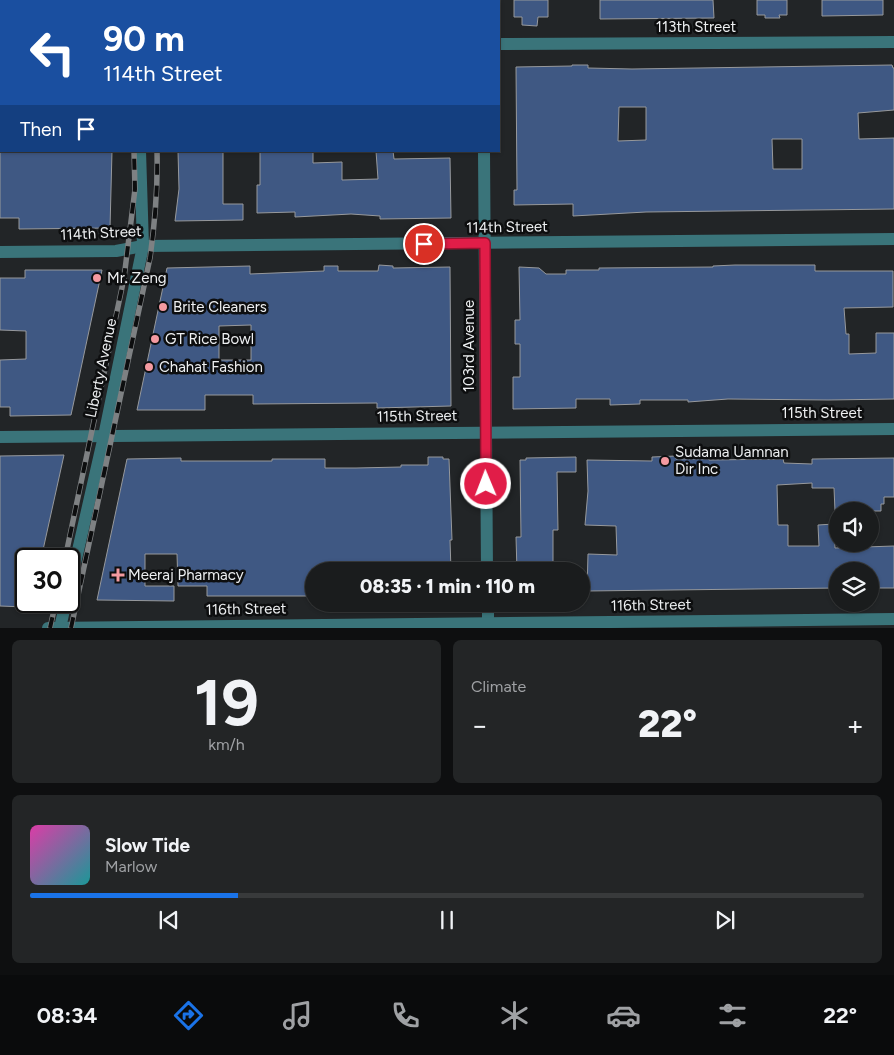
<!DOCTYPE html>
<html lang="en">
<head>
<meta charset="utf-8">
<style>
  body { margin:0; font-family:Figtree,sans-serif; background:#232526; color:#f1f3f6; height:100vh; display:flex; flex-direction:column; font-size:19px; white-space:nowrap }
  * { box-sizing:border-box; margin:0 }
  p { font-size:16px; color:#9fa1a4 }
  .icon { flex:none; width:28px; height:28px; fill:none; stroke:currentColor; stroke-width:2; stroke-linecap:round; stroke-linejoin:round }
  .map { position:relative; height:628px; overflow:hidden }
  .details { display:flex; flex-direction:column; gap:12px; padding:12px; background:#0e0f10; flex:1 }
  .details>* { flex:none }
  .banner { position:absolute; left:0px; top:0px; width:500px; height:152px; box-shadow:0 1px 4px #0004,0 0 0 1px #383a3b; background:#1a4fa0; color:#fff; overflow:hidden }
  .buttons { position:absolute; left:829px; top:502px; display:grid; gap:10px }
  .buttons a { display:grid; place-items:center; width:50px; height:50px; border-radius:50%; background:#1a1c1d; box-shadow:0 1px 4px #0004,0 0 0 1px #383a3b; font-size:25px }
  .speed { position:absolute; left:15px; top:548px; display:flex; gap:10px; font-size:25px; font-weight:700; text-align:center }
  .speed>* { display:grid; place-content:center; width:65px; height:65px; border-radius:50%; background:#1a1c1d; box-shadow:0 1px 4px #0004,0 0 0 1px #383a3b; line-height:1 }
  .speed .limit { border:2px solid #111; border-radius:8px; background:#fff; color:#111 }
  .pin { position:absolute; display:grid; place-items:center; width:42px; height:42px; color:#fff; margin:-21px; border:2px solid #fff; border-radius:50%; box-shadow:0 1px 5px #0007 }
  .me { position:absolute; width:55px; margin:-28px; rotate:359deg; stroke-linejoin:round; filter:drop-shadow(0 0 4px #0008) }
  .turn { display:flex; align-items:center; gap:18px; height:105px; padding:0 20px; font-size:22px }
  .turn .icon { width:65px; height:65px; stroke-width:2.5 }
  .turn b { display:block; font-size:35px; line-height:42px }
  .then { display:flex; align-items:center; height:48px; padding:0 20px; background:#0003; gap:10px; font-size:19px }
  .big { font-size:38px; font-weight:800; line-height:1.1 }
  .details .widget { flex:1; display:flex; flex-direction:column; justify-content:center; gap:8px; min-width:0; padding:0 18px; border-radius:8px; background:#232526 }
  .details .dial { align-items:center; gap:0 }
  .dial b { font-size:65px; line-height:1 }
  .song { display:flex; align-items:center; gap:15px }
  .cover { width:60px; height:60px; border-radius:8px; background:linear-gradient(135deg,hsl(320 70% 55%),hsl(180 70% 35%)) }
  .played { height:5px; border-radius:2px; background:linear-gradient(90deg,#1a73e8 25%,#383a3b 25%) }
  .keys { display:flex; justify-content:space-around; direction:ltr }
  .heat { display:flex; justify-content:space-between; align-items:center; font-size:28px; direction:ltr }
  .details .tiles { flex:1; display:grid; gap:12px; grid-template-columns:1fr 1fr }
  .widget:last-child { grid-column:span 2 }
  .trip { position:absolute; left:305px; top:562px; width:285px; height:50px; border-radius:25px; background:#1a1c1d; box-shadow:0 1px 4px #0004,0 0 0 1px #383a3b; font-weight:800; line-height:50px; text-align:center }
  .menu { display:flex; height:80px; justify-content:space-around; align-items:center; background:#0a0b0c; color:#9fa1a4 }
  .menu .icon { width:35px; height:35px }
  .menu .active { color:#1a73e8 }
  .menu b { font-size:22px; color:#f1f3f6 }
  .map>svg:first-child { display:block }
  .building { fill:#3f5883; stroke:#97999c; fill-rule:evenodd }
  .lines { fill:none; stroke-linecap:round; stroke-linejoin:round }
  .minor { stroke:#3a747a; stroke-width:12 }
  .rail-casing { stroke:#7e8183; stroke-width:5.5 }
  .rail { stroke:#0d0e0f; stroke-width:4; stroke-dasharray:11; stroke-linecap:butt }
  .route-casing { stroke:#92132f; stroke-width:12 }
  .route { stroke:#e11d48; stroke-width:9 }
  .poi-dot { fill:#f49aa1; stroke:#0d0e0f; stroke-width:2 }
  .labels { text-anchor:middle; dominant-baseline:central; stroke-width:5; stroke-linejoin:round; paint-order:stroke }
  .street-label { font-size:15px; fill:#edeff1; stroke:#0d0e0f }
  .poi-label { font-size:15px; fill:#edeff1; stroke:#0d0e0f; text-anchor:start }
</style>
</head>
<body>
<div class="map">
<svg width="894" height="628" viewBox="0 0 894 628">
  <rect width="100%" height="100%" fill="#222527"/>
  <g class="building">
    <path d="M514,0H548V17H538L537,26L522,25V17H514Z"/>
    <path d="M600,0H713L714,18L600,19Z"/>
    <path d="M757,0H787V15H779L780,18H765V15H757Z"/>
    <path d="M822,0H883V15L822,16Z"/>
    <path d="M572,65H588V68L632,69L892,65L893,68H894V110L858,113L859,139L894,138V209L646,212L573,216V204L514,205V190H517L516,67L572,66ZM619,107H646V140L618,141ZM772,139H802V169H773Z"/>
    <path d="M0,151H112L110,228L19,229V218H0Z"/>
    <path d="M178,151H223V204H243V220L175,221L179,189Z"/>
    <path d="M260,151H313V163L342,162V180L378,179L376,151H393L394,159L450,158L451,218L380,219V216L351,214L295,217V212L257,213V185H260Z"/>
    <path d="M379,265L393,266V268L450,267L451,406L377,408V403L253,404V395H205V410H137L167,268L250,266V274L324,271V266H338V271H378ZM251,325V360H219V326Z"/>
    <path d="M735,265H815V271H893V307L844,308L846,334H849V354L876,353V333H894V399L828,400L728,399L688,402V400H640V404L610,405V399H576V408L513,409V377H520V344H515V320H520L519,267L539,268L546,274H566V270H599V268L713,267V266Z"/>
    <path d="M25,270H102L71,415L10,416V407H0V360L26,359V331L0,330V278H25Z"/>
    <path d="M64,455L41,559H26V607L0,606V456Z"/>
    <path d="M676,456V459H709V460L783,459L784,463L812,464V459L894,458V497H884V504H881V511H835L834,488H812V483L777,485L778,525H788V546H819L818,525L834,524L835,548L894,546V588H879L878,582L870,583V571H838V588L587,591L588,554L617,555L616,526L585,525L588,491L587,460L652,461V457Z"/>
    <path d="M428,457H443V459H449L452,540H450L451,571H314V596H207V586H178L177,554H145V586H174V601L97,600L127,459L181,458V461H272V459H325V468H356L401,467V465H428Z"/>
    <path d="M576,457V472H557L558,530H553V571H517L516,537H521L520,460H526V458Z"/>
  </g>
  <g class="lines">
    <g class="minor">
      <path d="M123,0V1"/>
      <path d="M483,0V1"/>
      <path d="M499,44L894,42"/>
      <path d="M0,55H1"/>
      <path d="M484,151L487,571"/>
      <path d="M0,252L116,251L143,246L894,239"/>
      <path d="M0,437L894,429"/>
      <path d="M69,590L104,436L143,246L140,151"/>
      <path d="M488,604V628"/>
      <path d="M48,628L894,619"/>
      <path d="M60,628L66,601"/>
    </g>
    <g class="rail-casing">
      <g id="rail">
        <path d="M119,0V1"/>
        <path d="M140,0V1"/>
        <path d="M65,559L124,278L135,189L134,151"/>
        <path d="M50,628L56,601"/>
        <path d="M71,628L150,258C155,222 158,187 157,151"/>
      </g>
    </g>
    <use href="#rail" class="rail"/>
  </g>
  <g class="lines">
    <g class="route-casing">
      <path id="route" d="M424,244L485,243L486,484"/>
    </g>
    <use href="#route" class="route"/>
  </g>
  <g class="poi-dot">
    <circle cx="97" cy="278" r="5"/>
    <circle cx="163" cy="307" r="5"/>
    <circle cx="155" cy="339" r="5"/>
    <circle cx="149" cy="367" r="5"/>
    <circle cx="665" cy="461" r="5"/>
    <path d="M115.5 567.5h5v5h5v5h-5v5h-5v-5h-5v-5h5z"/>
  </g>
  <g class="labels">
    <g class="street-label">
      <text x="696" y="27">113th Street</text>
      <text transform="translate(507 227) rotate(-1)">114th Street</text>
      <text transform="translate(101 233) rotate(-3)">114th Street</text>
      <text transform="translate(469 346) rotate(-90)">103rd Avenue</text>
      <text transform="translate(101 368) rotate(-78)">Liberty Avenue</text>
      <text x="822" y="413">115th Street</text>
      <text transform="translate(417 416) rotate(-1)">115th Street</text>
      <text transform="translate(651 605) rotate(-1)">116th Street</text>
      <text transform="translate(246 609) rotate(-1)">116th Street</text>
    </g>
    <g class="poi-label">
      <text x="107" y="278">Mr. Zeng</text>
      <text x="173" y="307">Brite Cleaners</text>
      <text x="165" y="339">GT Rice Bowl</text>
      <text x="159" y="367">Chahat Fashion</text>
      <text x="675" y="452">Sudama Uamnan<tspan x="675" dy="17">Dir Inc</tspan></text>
      <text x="128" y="575">Meeraj Pharmacy</text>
    </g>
  </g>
</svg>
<div class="buttons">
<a><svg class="icon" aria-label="sound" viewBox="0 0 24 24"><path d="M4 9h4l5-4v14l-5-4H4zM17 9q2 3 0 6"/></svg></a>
<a><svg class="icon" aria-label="layers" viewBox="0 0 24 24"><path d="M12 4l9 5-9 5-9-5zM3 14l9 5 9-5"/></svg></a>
</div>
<div class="speed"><div class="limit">30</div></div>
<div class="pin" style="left:424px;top:244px;background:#d93025"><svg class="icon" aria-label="arrive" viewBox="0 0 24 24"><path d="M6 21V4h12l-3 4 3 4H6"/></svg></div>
<svg class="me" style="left:486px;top:484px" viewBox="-20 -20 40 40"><circle r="17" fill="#e11d48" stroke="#fff" stroke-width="3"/><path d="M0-11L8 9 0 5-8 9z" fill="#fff"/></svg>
<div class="trip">08:35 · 1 min · 110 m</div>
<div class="banner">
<div class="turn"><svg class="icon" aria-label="left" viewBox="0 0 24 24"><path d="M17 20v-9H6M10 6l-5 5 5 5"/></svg><div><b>90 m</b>114th Street</div></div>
<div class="then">Then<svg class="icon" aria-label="arrive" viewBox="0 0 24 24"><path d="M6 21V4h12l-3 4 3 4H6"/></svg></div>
</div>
</div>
<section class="details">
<div class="tiles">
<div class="widget dial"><b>19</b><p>km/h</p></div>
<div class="widget"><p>Climate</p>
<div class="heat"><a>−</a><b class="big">22°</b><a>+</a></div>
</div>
<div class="widget">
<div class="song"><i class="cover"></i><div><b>Slow Tide</b><p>Marlow</p></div></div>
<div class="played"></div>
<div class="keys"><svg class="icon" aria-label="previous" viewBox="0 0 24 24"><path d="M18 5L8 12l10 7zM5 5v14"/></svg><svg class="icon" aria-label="pause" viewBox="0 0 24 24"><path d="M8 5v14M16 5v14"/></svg><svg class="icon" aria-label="next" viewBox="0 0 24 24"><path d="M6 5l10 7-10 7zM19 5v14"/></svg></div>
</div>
</div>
</section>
<nav class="menu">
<b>08:34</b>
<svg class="icon active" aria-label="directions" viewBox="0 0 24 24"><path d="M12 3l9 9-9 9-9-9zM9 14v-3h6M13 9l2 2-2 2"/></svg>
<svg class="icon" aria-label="music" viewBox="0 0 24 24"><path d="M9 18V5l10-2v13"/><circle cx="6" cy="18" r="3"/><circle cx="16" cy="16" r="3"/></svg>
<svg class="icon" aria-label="phone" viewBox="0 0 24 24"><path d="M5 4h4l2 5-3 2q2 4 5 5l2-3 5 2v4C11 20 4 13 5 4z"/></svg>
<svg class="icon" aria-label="climate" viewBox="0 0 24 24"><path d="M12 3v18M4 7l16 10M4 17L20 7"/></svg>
<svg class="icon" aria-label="car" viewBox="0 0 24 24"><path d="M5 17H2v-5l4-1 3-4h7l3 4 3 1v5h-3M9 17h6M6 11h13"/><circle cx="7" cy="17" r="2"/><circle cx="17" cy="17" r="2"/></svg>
<svg class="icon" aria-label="filters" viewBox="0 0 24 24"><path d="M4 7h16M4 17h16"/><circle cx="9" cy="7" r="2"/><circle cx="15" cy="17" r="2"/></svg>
<b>22°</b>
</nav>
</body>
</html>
